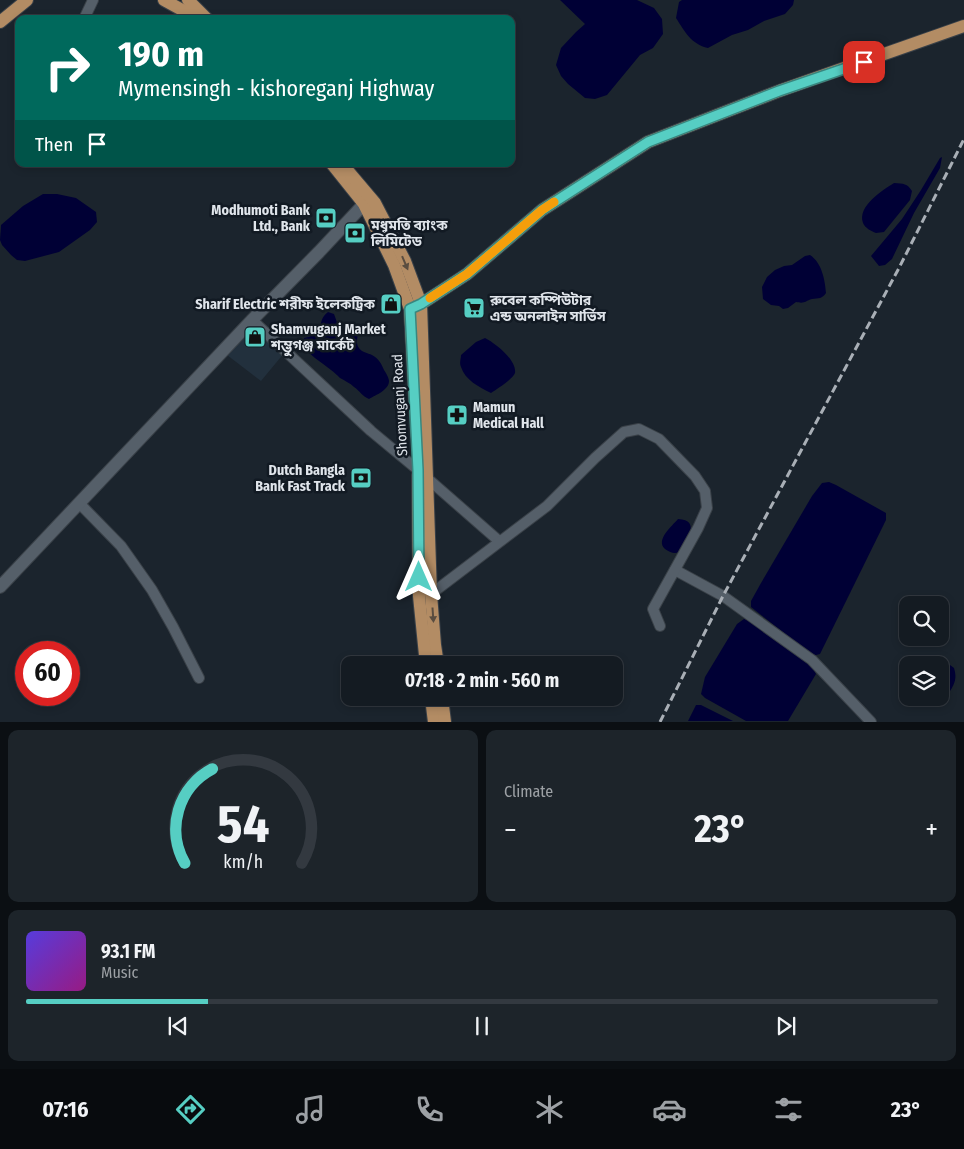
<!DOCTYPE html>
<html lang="en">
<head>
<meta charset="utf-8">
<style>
  body { margin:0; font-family:"Fira Sans Condensed","Noto Sans Bengali",sans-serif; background:#1d242a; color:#f1f3f6; height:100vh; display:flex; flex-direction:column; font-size:19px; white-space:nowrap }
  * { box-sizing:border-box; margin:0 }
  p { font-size:16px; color:#9da1a5 }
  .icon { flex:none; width:28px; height:28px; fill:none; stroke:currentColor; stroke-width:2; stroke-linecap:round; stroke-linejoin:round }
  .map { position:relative; height:722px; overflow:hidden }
  .sheet { display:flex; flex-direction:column; gap:8px; padding:8px; background:#0b0f13; flex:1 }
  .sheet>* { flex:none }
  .guide { position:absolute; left:15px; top:15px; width:500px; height:152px; border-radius:10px; box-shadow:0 2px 8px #0003,0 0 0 1px #333940; background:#00695c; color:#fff; overflow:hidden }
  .buttons { position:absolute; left:899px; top:596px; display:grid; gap:10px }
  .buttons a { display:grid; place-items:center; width:50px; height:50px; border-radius:10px; background:#141b22; box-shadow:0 2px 8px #0003,0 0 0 1px #333940; font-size:25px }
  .speed { position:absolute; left:15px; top:641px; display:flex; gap:10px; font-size:25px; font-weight:700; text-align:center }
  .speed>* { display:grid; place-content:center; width:65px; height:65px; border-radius:50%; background:#141b22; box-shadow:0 2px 8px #0003,0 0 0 1px #333940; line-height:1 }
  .speed .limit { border:8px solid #d22; background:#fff; color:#111 }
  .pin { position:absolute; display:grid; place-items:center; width:42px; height:42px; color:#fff; margin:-21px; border-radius:10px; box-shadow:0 2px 8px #0006 }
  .me { position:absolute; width:55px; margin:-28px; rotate:0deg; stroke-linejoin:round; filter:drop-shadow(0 0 4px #0008) }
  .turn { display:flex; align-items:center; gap:18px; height:105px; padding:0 20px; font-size:22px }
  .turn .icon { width:65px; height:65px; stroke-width:2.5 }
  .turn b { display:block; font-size:35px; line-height:42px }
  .then { display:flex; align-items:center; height:48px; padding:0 20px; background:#0003; gap:10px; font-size:19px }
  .big { font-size:38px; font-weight:700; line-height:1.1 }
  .sheet .card { flex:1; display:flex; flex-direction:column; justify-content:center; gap:8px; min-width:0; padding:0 18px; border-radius:10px; background:#1d242a }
  .sheet .dial { align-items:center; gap:0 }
  .dial svg { height:130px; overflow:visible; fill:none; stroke:#333940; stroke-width:7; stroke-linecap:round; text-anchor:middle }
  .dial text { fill:#f1f3f6; stroke:none }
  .song { display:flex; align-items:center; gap:15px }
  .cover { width:60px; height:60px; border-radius:8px; background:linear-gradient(135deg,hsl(250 70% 55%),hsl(310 70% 35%)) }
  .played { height:5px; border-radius:2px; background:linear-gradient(90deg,#56cec3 20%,#333940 20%) }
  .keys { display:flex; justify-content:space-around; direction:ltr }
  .heat { display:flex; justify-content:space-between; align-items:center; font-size:28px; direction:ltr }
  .sheet .tiles { flex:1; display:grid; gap:8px; grid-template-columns:1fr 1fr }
  .card:last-child { grid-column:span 2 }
  .trip { position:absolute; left:341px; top:656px; width:282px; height:50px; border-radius:10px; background:#141b22; box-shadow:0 2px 8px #0003,0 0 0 1px #333940; font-weight:700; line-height:50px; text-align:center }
  .dock { display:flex; height:80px; justify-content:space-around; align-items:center; background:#080b0e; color:#9da1a5 }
  .dock .icon { width:35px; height:35px }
  .dock .on { color:#56cec3 }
  .dock b { font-size:22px; color:#f1f3f6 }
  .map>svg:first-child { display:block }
  .built { fill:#22303d }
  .water { fill:#000035 }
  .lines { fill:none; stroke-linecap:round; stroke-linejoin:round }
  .minor-casing { stroke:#3a4148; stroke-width:12 }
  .tertiary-casing { stroke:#3a4148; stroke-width:14 }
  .primary-casing { stroke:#3a4148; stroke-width:14 }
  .minor { stroke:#555f69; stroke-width:10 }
  .tertiary { stroke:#555f69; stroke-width:12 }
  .primary { stroke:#b38c64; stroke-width:12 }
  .rail { stroke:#a9afb6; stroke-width:3; stroke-dasharray:8 4; stroke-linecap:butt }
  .oneway { fill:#5a4d40 }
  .route-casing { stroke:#38867f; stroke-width:12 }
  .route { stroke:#56cec3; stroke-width:9 }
  .slow { stroke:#f59e0b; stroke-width:9 }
  .labels { text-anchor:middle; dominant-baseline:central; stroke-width:5; stroke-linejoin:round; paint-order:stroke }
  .poi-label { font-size:14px; font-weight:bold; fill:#e0e5eb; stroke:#121a23; text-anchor:start }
  .street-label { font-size:14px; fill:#e0e5eb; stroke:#121a23 }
</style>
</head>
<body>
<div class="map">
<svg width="964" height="722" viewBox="0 0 964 722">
  <rect width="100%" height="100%" fill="#1b242d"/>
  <path class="built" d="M252,322L285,352L261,381L227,355Z"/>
  <g class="water">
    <path d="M560,0H637L654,8L662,19L663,34L653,48L640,55L607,95L595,99L585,98L568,84L561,76L556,65L561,48L576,32L585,24Z"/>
    <path d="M682,0H794L793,5L785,14L764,21L748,30L732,35L708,48C691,44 685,32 676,18L679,2Z"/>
    <path d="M942,157L940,168L914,213L892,259L885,265L879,266L871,256L902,219L921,190L940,158Z"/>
    <path d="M894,183C904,184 907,183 912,191L910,200L884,232L876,233C871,231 865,228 863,223C857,206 883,190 894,183Z"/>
    <path d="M43,194H57L76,198L96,212L97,222L90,230L59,252L25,261L17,260L11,255L2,245L0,240L1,225L23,206Z"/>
    <path d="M810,255C822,263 825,280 826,293C822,299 819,298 812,299C805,301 805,304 796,302L788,308L783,309L779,306L771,305L763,299L762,287L767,277L775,270L784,266L792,265L805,256Z"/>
    <path d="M328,312L334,314L338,325L348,327L351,325C364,330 353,340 359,348C361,352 368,353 372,355C379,359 381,363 384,370C386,373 389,378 389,381C389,390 376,395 369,399C362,396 360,391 354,387C350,383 345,381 340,378C337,375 334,372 331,370C322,362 301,352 304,338C329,333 314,323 328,312Z"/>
    <path d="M485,338C495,343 517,360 515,373C513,379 497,389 491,393C479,387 465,380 461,367C459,363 461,359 461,355L476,342Z"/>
    <path d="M829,482L836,485L886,513V520L820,654L816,655L812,654L802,647L751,607V601L761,583L812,496L822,483Z"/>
    <path d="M678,519C702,520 686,541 680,552C674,554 671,553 665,549C655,540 672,526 678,519Z"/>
    <path d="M744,619L752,622L810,662L816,674L788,721H746L705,698L701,694L705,677L737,624Z"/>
    <path d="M943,665H950L954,668C957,678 955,683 950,691L940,692V666Z"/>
    <path d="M696,705H701L733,721H688Z"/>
  </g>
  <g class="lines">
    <g class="minor-casing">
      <g id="minor">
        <path d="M84,19L93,0"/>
        <path d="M252,320L371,431L418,470"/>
        <path d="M427,478L499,541"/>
        <path d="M79,503L121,546L152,590L173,627L199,678"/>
        <path d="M675,570L723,596L812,660L871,722"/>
        <path d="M431,594L547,506L595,458L624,432L639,429L659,439L695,476L705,491L707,508L698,528L653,609L660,626"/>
      </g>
    </g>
    <g class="tertiary-casing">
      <path id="tertiary" d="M0,587L252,320L319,252L364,204"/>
    </g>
    <g class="primary-casing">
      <g id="primary">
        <path d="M164,0L184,11L192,19"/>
        <path d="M188,0L207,19"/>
        <path d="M0,22L27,0"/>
        <path d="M332,164L364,204L394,265L410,309L417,435"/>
        <path d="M342,164L375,203L405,261L421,304L431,594L435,645L438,665"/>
        <path d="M410,309L421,304L467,274L542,210L648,142L779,91L964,26"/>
        <path d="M418,475L419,596L426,665"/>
        <path d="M431,698L434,722"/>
        <path d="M442,698L445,722"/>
      </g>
    </g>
    <use href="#minor" class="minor"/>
    <use href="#tertiary" class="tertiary"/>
    <use href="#primary" class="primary"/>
    <path class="rail" d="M660,722L723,596L899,268L964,139"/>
  </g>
  <defs><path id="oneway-solid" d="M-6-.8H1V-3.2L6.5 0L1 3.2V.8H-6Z" transform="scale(1.25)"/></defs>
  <g class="oneway">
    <use href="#oneway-solid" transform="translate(405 263) rotate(67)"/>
    <use href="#oneway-solid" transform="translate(433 615) rotate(86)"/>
  </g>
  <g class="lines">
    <g class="route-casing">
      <path id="route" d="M419,577L418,470L410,309L421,304L467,274L542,210L648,142L779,91L864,62"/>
    </g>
    <use href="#route" class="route"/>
    <path class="slow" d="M430,298L467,274L542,210L554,202"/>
  </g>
  <defs>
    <g id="bank-square" transform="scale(1.125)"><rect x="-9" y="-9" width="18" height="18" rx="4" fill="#56cec3" stroke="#121a23"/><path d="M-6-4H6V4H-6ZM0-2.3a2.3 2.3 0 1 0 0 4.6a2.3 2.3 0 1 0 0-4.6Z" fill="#111"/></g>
    <g id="shop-square" transform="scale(1.125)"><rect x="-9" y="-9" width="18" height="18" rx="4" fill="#56cec3" stroke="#121a23"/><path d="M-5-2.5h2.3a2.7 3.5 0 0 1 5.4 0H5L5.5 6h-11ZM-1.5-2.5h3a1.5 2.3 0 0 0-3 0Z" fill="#111"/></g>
    <g id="supermarket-square" transform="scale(1.125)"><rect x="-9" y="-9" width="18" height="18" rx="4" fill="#56cec3" stroke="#121a23"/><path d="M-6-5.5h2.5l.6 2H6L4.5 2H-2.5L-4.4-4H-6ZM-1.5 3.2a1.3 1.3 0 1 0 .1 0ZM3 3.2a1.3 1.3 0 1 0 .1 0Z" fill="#111"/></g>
    <g id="pharmacy-square" transform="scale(1.125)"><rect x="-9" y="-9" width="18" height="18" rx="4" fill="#56cec3" stroke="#121a23"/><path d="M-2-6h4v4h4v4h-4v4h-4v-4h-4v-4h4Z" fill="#111"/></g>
  </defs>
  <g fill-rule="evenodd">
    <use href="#bank-square" x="326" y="218"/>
    <use href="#bank-square" x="355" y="233"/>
    <use href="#shop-square" x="391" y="304"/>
    <use href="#supermarket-square" x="474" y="308"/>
    <use href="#shop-square" x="255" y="337"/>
    <use href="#pharmacy-square" x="457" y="415"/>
    <use href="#bank-square" x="361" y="478"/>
  </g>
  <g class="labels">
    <g class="poi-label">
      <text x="310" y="210" text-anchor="end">Modhumoti Bank<tspan x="310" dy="16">Ltd., Bank</tspan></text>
      <text x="371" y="225">মধুমতি ব্যাংক<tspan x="371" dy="16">লিমিটেড</tspan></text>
      <text x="490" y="300">রুবেল কম্পিউটার<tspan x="490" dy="16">এন্ড অনলাইন সার্ভিস</tspan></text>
      <text x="375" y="304" text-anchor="end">Sharif Electric শরীফ ইলেকট্রিক</text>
      <text x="271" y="329">Shamvuganj Market<tspan x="271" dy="16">শম্ভুগঞ্জ মার্কেট</tspan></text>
      <text x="473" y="407">Mamun<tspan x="473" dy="16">Medical Hall</tspan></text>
      <text x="345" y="470" text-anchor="end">Dutch Bangla<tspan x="345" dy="16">Bank Fast Track</tspan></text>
    </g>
    <g class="street-label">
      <text transform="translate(400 405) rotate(-93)">Shomvuganj Road</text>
    </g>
  </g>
</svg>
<div class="buttons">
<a><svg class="icon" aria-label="search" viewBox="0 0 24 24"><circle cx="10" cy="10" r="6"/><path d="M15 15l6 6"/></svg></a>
<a><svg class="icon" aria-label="layers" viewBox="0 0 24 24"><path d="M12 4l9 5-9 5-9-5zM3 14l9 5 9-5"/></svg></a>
</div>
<div class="speed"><div class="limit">60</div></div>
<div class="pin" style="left:864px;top:62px;background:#d93025"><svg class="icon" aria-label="arrive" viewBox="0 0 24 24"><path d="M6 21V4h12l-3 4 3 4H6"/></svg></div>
<svg class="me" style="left:419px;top:577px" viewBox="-20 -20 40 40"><path d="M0-17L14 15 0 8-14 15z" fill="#56cec3" stroke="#fff" stroke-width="4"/></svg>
<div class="trip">07:18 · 2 min · 560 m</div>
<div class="guide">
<div class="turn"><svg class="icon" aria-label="right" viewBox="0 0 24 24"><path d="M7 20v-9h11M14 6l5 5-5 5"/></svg><div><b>190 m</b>Mymensingh - kishoreganj Highway</div></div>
<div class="then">Then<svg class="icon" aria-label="arrive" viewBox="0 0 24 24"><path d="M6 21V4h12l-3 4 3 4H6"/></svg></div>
</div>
</div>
<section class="sheet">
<div class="tiles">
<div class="card dial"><svg viewBox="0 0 100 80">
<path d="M14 69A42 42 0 1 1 86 69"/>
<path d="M14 69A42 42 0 0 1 31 11" stroke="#56cec3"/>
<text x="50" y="56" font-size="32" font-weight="700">54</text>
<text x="50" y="72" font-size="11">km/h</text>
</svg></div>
<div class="card"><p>Climate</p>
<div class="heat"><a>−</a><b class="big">23°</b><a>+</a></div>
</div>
<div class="card">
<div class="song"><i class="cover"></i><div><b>93.1 FM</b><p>Music</p></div></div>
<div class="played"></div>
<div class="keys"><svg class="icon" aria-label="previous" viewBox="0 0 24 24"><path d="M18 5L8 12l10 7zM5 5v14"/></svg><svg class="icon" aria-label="pause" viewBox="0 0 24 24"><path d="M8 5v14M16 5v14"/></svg><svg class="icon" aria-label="next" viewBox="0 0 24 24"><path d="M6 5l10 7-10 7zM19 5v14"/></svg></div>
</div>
</div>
</section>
<nav class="dock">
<b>07:16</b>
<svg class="icon on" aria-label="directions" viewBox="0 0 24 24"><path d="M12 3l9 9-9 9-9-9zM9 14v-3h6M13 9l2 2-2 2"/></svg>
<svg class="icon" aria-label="music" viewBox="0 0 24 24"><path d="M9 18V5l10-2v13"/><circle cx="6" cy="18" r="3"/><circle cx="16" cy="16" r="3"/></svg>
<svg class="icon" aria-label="phone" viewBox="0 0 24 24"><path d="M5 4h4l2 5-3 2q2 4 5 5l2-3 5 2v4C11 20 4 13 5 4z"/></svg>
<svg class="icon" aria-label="climate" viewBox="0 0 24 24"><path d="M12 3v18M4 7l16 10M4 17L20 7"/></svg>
<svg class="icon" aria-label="car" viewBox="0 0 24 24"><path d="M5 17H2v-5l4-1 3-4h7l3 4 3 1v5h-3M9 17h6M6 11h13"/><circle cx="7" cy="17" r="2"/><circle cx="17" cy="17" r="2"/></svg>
<svg class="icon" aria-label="filters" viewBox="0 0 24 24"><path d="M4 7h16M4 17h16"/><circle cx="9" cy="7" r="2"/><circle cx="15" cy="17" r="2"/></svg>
<b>23°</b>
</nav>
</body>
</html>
